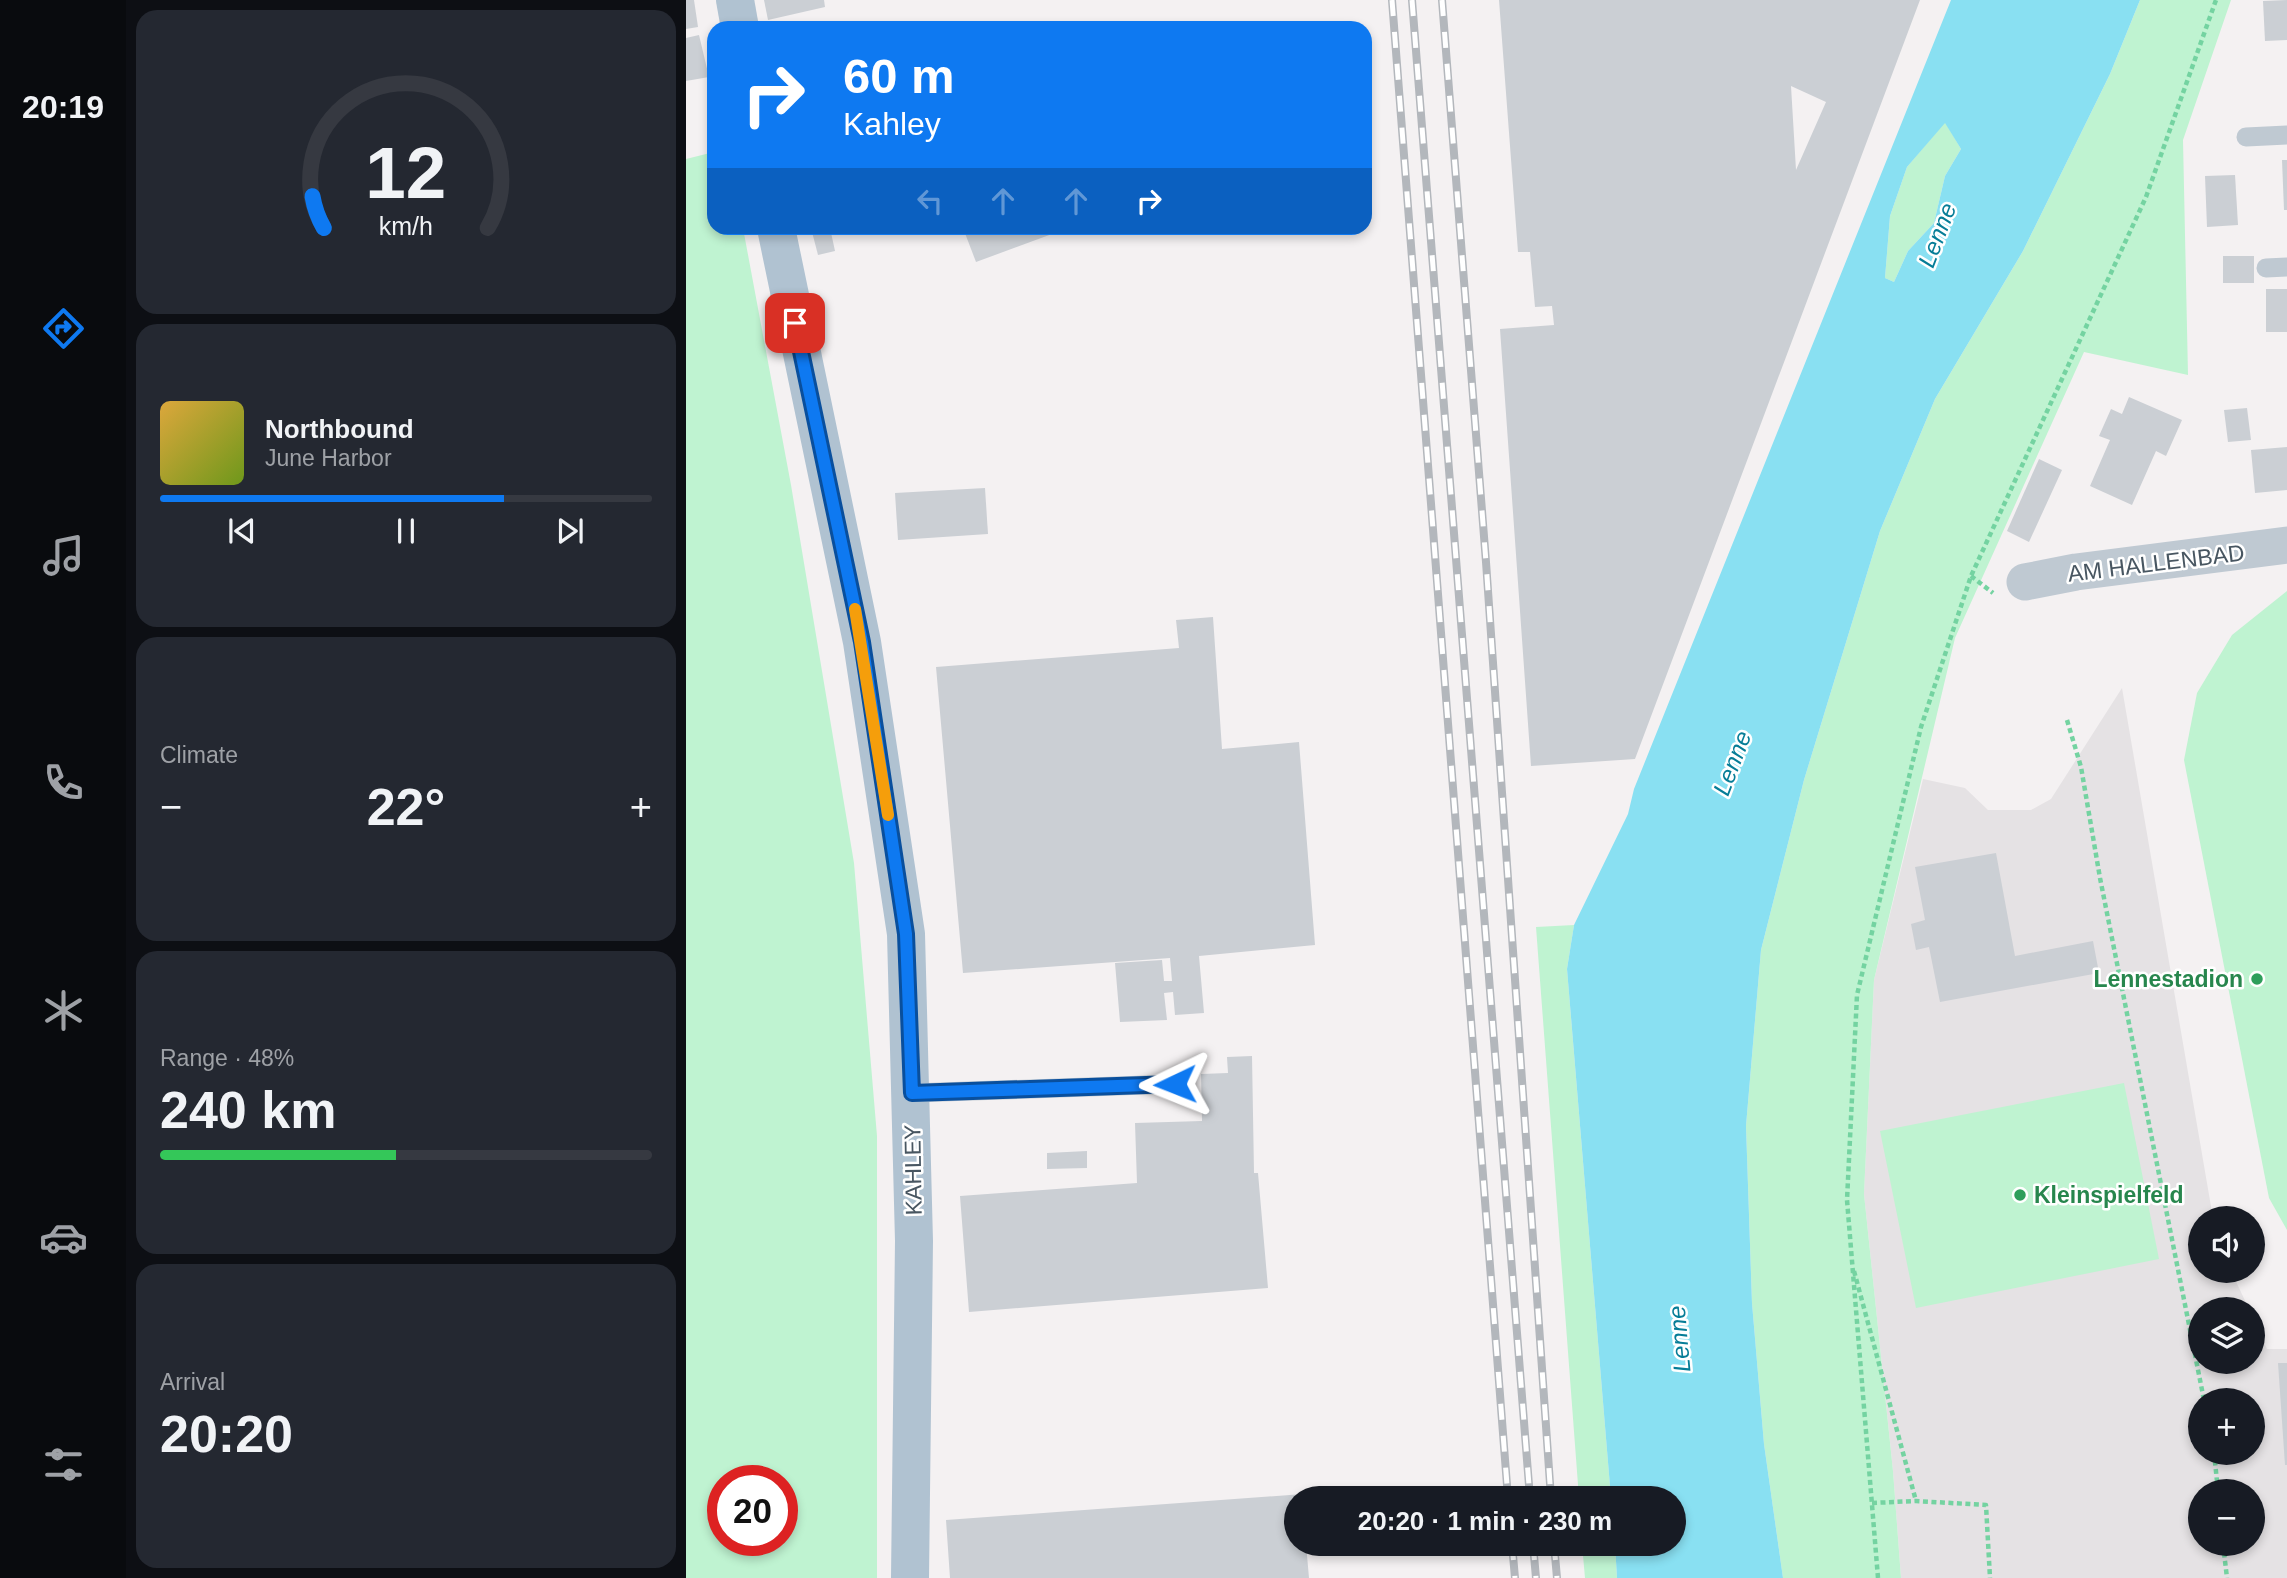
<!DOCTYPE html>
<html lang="en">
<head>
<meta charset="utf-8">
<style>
  body { margin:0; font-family:Arial,sans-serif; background:#242831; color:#f1f3f6; height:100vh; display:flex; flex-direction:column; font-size:26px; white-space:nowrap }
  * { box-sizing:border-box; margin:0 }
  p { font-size:23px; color:#9ea1a6 }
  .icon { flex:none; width:38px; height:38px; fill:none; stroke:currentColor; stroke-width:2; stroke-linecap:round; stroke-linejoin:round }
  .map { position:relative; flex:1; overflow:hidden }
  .panel { display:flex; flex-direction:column; gap:10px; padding:10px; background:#0d0f14; width:560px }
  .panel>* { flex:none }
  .guide { position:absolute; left:21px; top:21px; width:665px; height:214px; border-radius:21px; box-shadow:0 4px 10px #0003; background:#0e79f1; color:#fff; overflow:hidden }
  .buttons { position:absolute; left:1502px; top:1206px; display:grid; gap:14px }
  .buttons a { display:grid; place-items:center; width:77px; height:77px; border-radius:50%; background:#171b24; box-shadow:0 4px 10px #0003; font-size:35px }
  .speed { position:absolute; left:21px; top:1465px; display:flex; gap:14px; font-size:35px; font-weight:700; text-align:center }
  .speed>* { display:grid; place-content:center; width:91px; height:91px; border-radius:50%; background:#171b24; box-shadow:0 4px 10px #0003; line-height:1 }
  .speed .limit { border:10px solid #d22; background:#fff; color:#111 }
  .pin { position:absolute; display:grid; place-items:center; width:60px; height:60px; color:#fff; margin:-30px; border-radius:14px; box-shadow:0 4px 10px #0006 }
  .me { position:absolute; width:77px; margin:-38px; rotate:268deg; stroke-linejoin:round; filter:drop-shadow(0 0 5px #0008) }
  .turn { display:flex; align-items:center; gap:24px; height:147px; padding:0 21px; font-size:32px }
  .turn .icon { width:91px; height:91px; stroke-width:2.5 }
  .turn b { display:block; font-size:49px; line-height:60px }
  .lanes { display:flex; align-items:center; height:66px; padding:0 21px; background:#0003; justify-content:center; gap:35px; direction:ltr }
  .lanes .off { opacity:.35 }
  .big { font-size:52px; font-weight:700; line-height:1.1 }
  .panel .card { flex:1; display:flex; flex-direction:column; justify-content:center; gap:10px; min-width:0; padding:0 24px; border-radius:21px; background:#242831 }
  .panel .dial { align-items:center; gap:0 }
  .dial svg { height:182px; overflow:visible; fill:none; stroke:#363941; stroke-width:7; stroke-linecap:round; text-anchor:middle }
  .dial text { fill:#f1f3f6; stroke:none }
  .song { display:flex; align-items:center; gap:21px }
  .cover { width:84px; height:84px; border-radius:10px; background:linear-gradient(135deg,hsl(40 70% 55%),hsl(80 70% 35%)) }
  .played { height:7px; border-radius:4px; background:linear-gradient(90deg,#0e79f1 70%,#363941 70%) }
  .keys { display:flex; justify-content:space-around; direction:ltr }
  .heat { display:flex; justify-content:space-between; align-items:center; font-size:38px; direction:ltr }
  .charge { height:10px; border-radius:5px; background:linear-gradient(90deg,#34c759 48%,#363941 0) }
  .trip { position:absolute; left:598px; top:1486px; width:402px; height:70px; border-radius:35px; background:#171b24; box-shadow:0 4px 10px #0003; font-weight:700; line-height:70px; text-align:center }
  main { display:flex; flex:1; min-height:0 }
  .dock { display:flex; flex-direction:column; width:126px; justify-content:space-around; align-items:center; background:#090b0e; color:#9ea1a6 }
  .dock .icon { width:49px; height:49px }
  .dock .on { color:#0e79f1 }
  .dock b { font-size:32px; color:#f1f3f6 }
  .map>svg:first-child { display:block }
  .education { fill:#e5e2e4; fill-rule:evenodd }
  .green { fill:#bff3d1; fill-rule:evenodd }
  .water { fill:#89e0f2; fill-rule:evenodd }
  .building { fill:#cbcfd4; fill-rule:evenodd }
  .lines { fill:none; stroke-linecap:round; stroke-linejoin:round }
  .path { stroke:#74d3a1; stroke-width:4.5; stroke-dasharray:5 3.5; stroke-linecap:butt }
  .service { stroke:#bfc9d2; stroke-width:19 }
  .minor { stroke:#bfc9d2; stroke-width:37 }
  .primary { stroke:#b0c2d1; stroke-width:38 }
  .rail-casing { stroke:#b3b7bc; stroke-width:8 }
  .rail { stroke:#fff; stroke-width:5; stroke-dasharray:16; stroke-linecap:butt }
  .route-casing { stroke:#094f9d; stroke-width:18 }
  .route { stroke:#0e79f1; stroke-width:12 }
  .slow { stroke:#f59e0b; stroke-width:12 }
  .leisure-dot { fill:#2e9e5b; stroke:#fff; stroke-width:2.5 }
  .labels { text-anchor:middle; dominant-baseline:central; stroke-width:5; stroke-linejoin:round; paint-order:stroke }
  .street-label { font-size:23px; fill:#485661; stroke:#fff }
  .leisure-label { font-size:23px; font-weight:bold; fill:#27864d; stroke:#fff; text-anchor:end }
  .water-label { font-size:24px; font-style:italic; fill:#067d97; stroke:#fff }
</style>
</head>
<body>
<main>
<nav class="dock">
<b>20:19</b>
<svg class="icon on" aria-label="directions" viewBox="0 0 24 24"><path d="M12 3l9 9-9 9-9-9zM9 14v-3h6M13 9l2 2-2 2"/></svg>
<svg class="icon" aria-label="music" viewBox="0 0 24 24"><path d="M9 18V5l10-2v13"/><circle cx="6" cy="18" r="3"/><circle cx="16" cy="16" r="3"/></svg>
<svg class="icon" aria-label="phone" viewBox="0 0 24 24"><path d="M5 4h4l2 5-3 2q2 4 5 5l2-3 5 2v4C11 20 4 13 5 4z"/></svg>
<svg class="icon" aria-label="climate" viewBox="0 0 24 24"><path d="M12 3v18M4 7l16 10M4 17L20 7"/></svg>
<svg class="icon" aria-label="car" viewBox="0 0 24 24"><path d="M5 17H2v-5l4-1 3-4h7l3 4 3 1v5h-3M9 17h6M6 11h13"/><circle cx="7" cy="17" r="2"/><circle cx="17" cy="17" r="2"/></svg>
<svg class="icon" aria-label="filters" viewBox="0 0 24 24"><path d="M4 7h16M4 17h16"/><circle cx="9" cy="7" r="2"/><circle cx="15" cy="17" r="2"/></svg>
</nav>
<section class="panel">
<div class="card dial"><svg viewBox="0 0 100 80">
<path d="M14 69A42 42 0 1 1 86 69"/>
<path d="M14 69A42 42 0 0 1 9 55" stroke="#0e79f1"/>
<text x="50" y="56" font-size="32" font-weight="700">12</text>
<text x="50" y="72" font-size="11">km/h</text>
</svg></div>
<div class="card">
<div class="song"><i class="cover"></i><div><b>Northbound</b><p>June Harbor</p></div></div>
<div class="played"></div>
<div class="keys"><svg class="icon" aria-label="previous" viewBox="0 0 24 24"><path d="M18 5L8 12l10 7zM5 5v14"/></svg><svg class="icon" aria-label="pause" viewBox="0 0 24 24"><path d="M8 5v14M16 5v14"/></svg><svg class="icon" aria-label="next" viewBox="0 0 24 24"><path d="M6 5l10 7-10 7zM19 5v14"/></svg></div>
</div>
<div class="card"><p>Climate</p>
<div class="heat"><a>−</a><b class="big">22°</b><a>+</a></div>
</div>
<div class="card"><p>Range · 48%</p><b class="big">240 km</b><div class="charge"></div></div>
<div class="card"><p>Arrival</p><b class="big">20:20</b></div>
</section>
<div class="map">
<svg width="1601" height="1578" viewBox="0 0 1601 1578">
  <rect width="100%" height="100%" fill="#f4f1f2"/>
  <path class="education" d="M1436,688L1527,1218H1514V1270L1545,1271L1563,1309H1514V1362H1566V1317L1581,1349H1601V1578H1215L1207,1471L1178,1194L1188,980L1237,779L1279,788L1302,810H1345L1365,799ZM1514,1400H1566V1452H1514ZM1514,1491H1566V1544H1514Z"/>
  <g class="green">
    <path d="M1454,0H1545L1497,140L1502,375L1398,352L1269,638L1188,980L1178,1194L1207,1471L1215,1578H1097L1078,1444L1066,1303L1060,1126L1075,950L1118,780L1194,531L1249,399L1337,251L1424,74Z"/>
    <path d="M1259,122L1275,149L1259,176L1248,223L1222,251L1208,282L1199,278L1204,216L1221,167Z"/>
    <path d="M28,152V228H57L105,485L168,863L191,1136V1578H0V159ZM96,1480V1540H37V1480Z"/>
    <path d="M1601,591V1230L1583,1198L1498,760L1511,693L1546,635Z"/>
    <path d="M888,925L881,969L925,1498H893L850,927Z"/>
    <path d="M1438,1083L1473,1259L1230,1308L1194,1131Z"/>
    <path d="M896,1544H929L931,1578H899Z"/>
  </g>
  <path class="water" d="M1265,0H1454L1424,74L1337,251L1249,399L1194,531L1118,780L1075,950L1060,1126L1066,1303L1078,1444L1097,1578H931L929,1544H989V1498H925L881,969L888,925L942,814L948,789ZM1259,123L1275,149L1259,176L1248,223L1222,251L1208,282L1199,278L1204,216L1221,167Z"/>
  <g class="building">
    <path d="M0,0H8L12,27L0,29Z"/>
    <path d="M78,0H138L139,7L82,20Z"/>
    <path d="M813,0H1234L949,759L845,766L814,329L868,325L866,306L849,307L844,252H832ZM1105,86L1140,102L1110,170Z"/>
    <path d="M1601,0V40L1579,41L1577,1Z"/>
    <path d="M13,35L23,77L0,81V38Z"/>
    <path d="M1596,160H1601V210H1598Z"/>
    <path d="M1549,175L1552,225L1521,227L1519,176Z"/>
    <path d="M125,228H144L149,251L132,255Z"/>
    <path d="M277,228H363L366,234L290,262Z"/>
    <rect x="1537" y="256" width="31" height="27"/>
    <rect x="1580" y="289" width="21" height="43"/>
    <path d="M1443,397L1496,420L1480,456L1470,451L1446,505L1404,486L1424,440L1413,436L1425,409L1436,414Z"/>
    <path d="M1561,408L1565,440L1542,442L1538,410Z"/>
    <path d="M1601,447V490L1569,493L1565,450Z"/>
    <path d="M1353,459L1376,470L1343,542L1321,531Z"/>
    <path d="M299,488L302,534L212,540L209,493Z"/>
    <path d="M527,617L536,749L613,742L629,945L513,956L518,1013L489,1015L487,992L478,993L481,1020L434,1022L429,963L476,960L478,981H486L484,958L277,973L250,667L493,648L490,620Z"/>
    <path d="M1310,853L1329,956L1407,941L1413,973L1254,1002L1243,947L1230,950L1225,924L1239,920L1229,867Z"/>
    <path d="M566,1056L568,1173H572L582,1288L283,1312L274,1196L451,1183L449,1123L516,1121L515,1074L542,1073L541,1057Z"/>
    <path d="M401,1151V1168L361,1169V1153Z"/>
    <path d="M1592,1363H1601V1465H1599Z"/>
    <path d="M617,1494V1498H611V1544H620L623,1578H264L260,1520Z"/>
  </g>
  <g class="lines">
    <g class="path">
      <path d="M1285,576L1307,593"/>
      <path d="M1381,720L1395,767L1414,878L1518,1400"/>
      <path d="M1168,1271L1230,1501"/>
      <path d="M1528,1452L1532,1491"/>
      <path d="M1186,1503L1230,1501L1300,1505L1304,1578"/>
      <path d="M1537,1544L1541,1578"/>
      <path d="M1192,1578L1161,1200L1171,995L1235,727L1285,576L1460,197L1530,0"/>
    </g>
    <g class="service">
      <path d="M1560,137L1601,135"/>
      <path d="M1580,268L1601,267"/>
      <path d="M226,1093L489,1084"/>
    </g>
    <path class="minor" d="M1339,582L1390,572L1601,545"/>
    <g class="primary">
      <path d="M49,0L54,28"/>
      <path d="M90,228L176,642L220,934L228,1241L224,1578"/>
    </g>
    <g class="rail-casing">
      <g id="rail">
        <path d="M706,0L822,1498"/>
        <path d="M726,0L844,1498"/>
        <path d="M756,0L800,562L865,1498"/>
        <path d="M826,1544L829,1578"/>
        <path d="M847,1544L850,1578"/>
        <path d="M868,1544L871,1578"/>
      </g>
    </g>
    <use href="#rail" class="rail"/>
  </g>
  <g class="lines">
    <g class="route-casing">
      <path id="route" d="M109,323L176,642L220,934L226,1093L489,1084"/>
    </g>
    <use href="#route" class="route"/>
    <path class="slow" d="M169,609L202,815"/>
  </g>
  <g class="leisure-dot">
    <circle cx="1571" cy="979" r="7"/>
    <circle cx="1334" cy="1195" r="7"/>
  </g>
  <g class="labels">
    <g class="street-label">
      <text transform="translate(1470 563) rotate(-7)">AM HALLENBAD</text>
      <text transform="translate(227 1170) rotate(-91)">KAHLEY</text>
    </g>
    <g class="leisure-label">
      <text x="1557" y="979">Lennestadion</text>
      <text x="1348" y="1195" text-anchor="start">Kleinspielfeld</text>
    </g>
    <g class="water-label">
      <text transform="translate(1251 235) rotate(-69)">Lenne</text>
      <text transform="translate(1046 763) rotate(-69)">Lenne</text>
      <text transform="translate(993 1339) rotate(-95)">Lenne</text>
    </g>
  </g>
</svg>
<div class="buttons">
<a><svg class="icon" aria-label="sound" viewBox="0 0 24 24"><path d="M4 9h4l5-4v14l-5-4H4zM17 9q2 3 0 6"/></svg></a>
<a><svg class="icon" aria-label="layers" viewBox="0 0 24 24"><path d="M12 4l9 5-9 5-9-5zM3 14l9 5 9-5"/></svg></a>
<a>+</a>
<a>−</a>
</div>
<div class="speed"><div class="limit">20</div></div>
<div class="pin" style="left:109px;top:323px;background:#d93025"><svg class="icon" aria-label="arrive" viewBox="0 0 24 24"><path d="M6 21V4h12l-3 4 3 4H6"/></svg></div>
<svg class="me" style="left:489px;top:1084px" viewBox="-20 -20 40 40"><path d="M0-17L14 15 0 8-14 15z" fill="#0e79f1" stroke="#fff" stroke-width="4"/></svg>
<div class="trip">20:20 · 1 min · 230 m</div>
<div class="guide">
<div class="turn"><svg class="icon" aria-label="right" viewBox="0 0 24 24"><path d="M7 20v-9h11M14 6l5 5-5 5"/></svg><div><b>60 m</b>Kahley</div></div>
<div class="lanes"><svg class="icon off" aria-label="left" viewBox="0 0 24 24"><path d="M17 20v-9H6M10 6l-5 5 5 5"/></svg><svg class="icon off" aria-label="ahead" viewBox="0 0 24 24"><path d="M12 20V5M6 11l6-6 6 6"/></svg><svg class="icon off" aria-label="ahead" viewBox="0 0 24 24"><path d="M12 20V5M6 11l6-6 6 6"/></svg><svg class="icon" aria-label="right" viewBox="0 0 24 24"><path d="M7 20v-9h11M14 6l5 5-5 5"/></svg></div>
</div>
</div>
</main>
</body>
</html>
